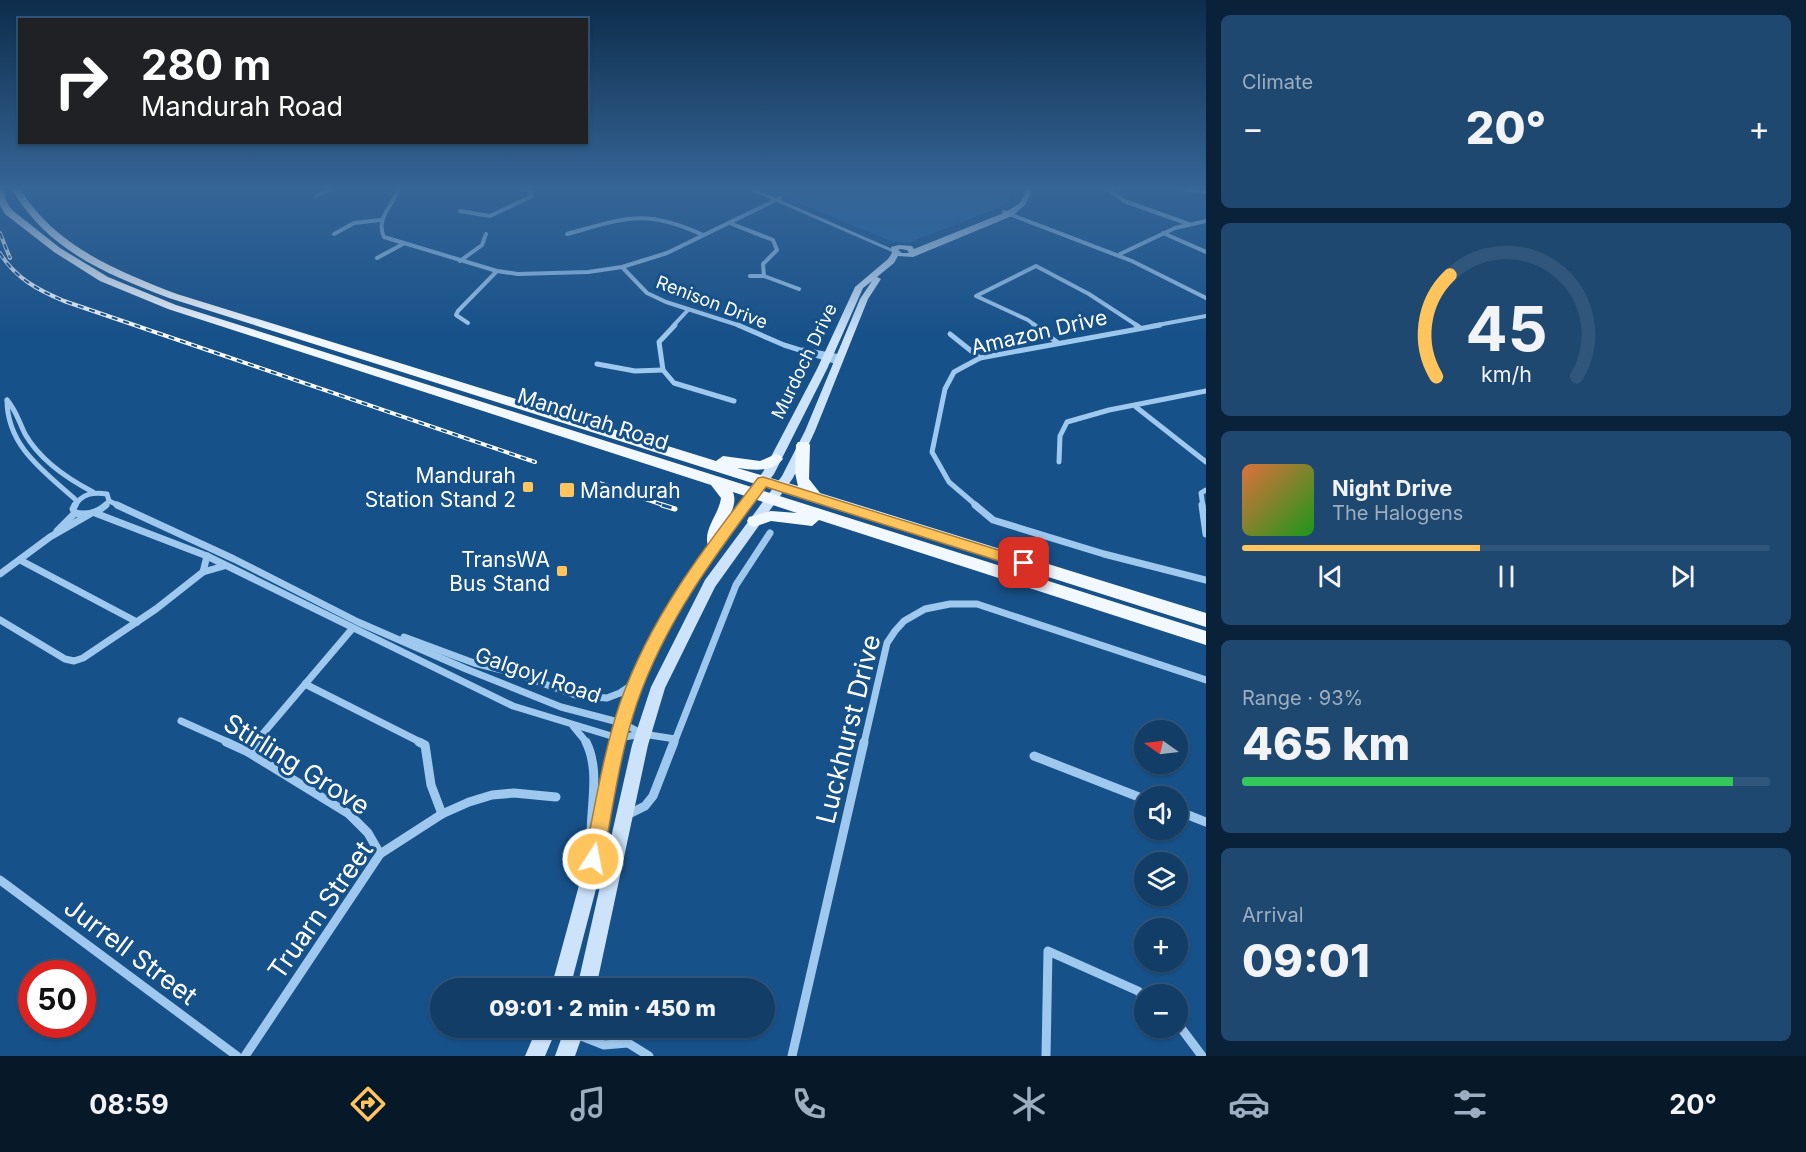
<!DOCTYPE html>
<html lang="en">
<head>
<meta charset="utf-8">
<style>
  body { margin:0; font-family:Inter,sans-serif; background:#1e4870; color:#f1f3f6; height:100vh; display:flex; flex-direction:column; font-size:22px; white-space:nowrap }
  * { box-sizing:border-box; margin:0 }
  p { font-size:20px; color:#9caec0 }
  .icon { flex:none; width:33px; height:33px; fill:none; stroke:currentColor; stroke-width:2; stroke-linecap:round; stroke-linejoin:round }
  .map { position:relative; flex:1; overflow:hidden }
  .sheet { display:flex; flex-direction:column; gap:15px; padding:15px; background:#092239; width:600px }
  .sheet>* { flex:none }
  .top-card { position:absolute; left:18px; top:18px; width:570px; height:126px; border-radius:0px; box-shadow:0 2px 4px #0004,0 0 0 2px #30567b; background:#202124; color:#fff; overflow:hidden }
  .needle { width:39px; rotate:284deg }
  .buttons { position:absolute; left:1134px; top:720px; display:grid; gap:12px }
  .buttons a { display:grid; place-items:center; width:54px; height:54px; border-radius:50%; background:#113d67; box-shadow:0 2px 4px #0004,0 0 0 2px #30567b; font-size:30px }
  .speed { position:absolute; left:18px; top:960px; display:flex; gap:12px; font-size:30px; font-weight:700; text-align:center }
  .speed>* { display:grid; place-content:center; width:78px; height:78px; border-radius:50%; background:#113d67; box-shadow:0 2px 4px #0004,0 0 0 2px #30567b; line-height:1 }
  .speed .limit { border:9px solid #d22; background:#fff; color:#111 }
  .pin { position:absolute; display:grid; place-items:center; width:51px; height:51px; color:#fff; margin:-26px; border-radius:12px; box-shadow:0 3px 9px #0006 }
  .me { position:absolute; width:66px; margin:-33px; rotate:11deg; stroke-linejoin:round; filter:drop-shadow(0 0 4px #0008) }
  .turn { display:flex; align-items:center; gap:21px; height:126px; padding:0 24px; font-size:27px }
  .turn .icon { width:78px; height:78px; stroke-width:2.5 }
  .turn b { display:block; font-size:42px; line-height:51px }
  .big { font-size:45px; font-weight:800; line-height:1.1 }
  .sheet .tile { flex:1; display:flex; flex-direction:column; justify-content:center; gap:9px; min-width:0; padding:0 21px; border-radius:9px; background:#1e4870 }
  .sheet .dial { align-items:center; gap:0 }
  .dial svg { height:156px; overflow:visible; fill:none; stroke:#30567b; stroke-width:7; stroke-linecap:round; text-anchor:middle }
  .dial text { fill:#f1f3f6; stroke:none }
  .song { display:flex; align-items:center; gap:18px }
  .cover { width:72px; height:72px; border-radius:9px; background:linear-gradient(135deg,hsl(20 70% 55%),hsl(120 70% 35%)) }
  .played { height:6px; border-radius:3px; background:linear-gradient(90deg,#ffc45c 45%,#30567b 45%) }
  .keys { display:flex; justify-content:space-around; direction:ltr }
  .heat { display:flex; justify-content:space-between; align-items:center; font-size:33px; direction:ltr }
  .charge { height:9px; border-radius:4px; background:linear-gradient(90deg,#34c759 93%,#30567b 0) }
  .trip { position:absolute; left:430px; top:978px; width:345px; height:60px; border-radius:30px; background:#113d67; box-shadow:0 2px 4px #0004,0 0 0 2px #30567b; font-weight:800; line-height:60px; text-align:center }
  .dock { display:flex; height:96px; justify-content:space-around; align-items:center; background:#071829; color:#9caec0 }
  .dock .icon { width:42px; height:42px }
  .dock .active { color:#ffc45c }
  .dock b { font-size:27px; color:#f1f3f6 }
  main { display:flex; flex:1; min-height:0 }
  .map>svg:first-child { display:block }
  .green { fill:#1f64a3 }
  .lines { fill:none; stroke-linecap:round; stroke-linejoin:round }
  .minor-far3 { stroke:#9fc8ee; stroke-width:4 }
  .minor-far2 { stroke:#9fc8ee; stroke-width:5 }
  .minor-far1 { stroke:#9fc8ee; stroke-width:7 }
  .minor { stroke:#9fc8ee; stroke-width:9 }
  .tertiary { fill:#9fc8ee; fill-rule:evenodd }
  .secondary { fill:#cce3fa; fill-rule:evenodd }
  .trunk { fill:#f2f8ff; fill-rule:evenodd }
  .rail-far1-casing { stroke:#fff; stroke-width:4 }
  .rail-casing { stroke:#fff; stroke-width:5 }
  .rail-far1 { stroke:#175189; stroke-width:2; stroke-dasharray:6; stroke-linecap:butt }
  .rail { stroke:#175189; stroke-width:3; stroke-dasharray:10; stroke-linecap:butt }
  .route { fill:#ffc45c; stroke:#a67f3c; stroke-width:1.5 }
  .poi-dot { fill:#ffc45c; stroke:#175189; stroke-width:2 }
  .labels { text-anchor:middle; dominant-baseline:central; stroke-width:6; stroke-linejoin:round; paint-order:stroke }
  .far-street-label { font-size:18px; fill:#fff; stroke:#175189 }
  .street-label { font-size:21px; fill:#fff; stroke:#175189 }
  .poi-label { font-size:21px; fill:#fff; stroke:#175189; text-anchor:end }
  .near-street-label { font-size:26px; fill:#fff; stroke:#175189 }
</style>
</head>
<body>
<main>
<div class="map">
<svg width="1206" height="1056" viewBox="0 0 1206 1056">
  <rect width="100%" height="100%" fill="#175189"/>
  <path class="green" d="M765,189H1017V191L1008,202L995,209L909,243L893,242Z"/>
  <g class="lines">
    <g class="minor-far3">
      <path d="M398,189C393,207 375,218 384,237L497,271L518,274L588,272L622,267L667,253L780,198"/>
      <path d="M1108,189L1124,201L1189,224"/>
      <path d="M1183,189L1206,192"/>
      <path d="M316,196L330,189"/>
      <path d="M460,211L490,216L532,196L531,192L523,189"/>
      <path d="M1004,212L1132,261L1206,298"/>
      <path d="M732,224L773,240L777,250L763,264L764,276L799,289"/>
      <path d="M1163,233L1206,252"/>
      <path d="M334,234L354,223L380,220"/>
      <path d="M567,234C626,218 645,208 703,235"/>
      <path d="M1120,254L1175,228L1206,221"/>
      <path d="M377,258L403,244"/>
      <path d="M460,261L482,245L486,234"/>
      <path d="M622,267L647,293L666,302L741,326"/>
      <path d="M750,276H764"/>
      <path d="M468,323L456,315L458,311L497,271"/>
      <path d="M673,326L688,310"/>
      <path d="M1036,326L1028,320L976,296L1036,266L1089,294L1138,326"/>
      <path d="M1152,326L1206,316"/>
    </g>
    <g class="minor-far2">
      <path d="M675,325L659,342L663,370L674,383L734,401"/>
      <path d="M738,325L784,345L838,362"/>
      <path d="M1034,325L1058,343"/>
      <path d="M1136,325L1139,327"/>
      <path d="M950,334L980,358"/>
      <path d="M803,350L840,357"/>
      <path d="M597,364L635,371L663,370"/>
      <path d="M7,400C16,410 19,422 25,434C40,460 66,478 93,492"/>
      <path d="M7,400C7,447 45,472 77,501"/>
      <path d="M1136,407L1206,462"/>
      <path d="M1059,462L1060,436L1067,422L1109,410L1206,391"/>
      <path d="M109,501L120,506"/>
      <path d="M75,506C82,493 94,492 107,494L109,501L105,506"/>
      <path d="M977,506L949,482L932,452L945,389L954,372L980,358L1160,325"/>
      <path d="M1203,506L1201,493L1206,490"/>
    </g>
    <g class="minor-far1">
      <path d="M75,505L73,509L75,513C87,516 97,513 106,505"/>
      <path d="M117,505L234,559L358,622L466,669L561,707L622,723L643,734L675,739"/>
      <path d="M975,505L993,520L1104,554L1206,580"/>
      <path d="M1202,505L1206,534"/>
      <path d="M95,513L207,556L513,706L618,738L643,734"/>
      <path d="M57,531L75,513"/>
      <path d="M20,560L137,622"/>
      <path d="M203,572L207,556"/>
      <path d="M0,574L50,537L90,514"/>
      <path d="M0,620L65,659L74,661L83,658L156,609L203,572L224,566"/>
      <path d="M404,637L474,663L517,674L578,696L607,698L620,693L632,685"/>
      <path d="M305,684L422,743"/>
      <path d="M181,721L230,743"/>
      <path d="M573,726L587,743"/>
      <path d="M255,743L352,629"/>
      <path d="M674,743L736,585L770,533"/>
      <path d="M864,743L887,643L895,631L904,621L925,609L950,604H977L1206,680"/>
    </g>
    <g class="minor">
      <path d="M226,742L248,752L349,814L368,833L380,854"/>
      <path d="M419,742L425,745L431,785L442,814"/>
      <path d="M586,742C600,769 591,805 591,835"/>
      <path d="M248,752L256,742"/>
      <path d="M1034,756L1144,799"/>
      <path d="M1178,811L1206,822"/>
      <path d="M629,814L645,806L653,796L674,742"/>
      <path d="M0,880L237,1056"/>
      <path d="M1178,1024L1202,1056"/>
      <path d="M561,1028L604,1045L628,1043"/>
      <path d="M616,1028L628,1043L649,1056"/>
      <path d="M245,1056L380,854L442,814L469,802L492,795L514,793L556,797"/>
      <path d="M792,1056L864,742"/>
      <path d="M1046,1056L1048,951L1138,991L1144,997"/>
    </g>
    <path class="tertiary" d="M747,189H755L897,251L892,252Z"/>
    <g class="secondary">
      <path d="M1027,189H1033L1025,205L1012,216L913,257L898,256L894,263L877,277L881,279L868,299L815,431L793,478L715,587L665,688L648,745L596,988H577L632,745L651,687L705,580L782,476L805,431L860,299L872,281L863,288L827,369L774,474L705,565L672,623L654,657L636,702L621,756L596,889L570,988H551L578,889L605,756L622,702L641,656L662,615L697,559L763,472L817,369L855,287L888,259L892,253L891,247L899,245L912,246L914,249L1006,212L1020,203ZM900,249L907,250L909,253H902L898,250Z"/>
      <path d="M537,1028H557L545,1056H525Z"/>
      <path d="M565,1028H585L575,1056H555Z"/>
    </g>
    <g class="trunk">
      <path d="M0,189H4L6,201L12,210L60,248L108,277L176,305L1206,631V645L819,520L812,526L771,521L754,527L749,525L747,521L749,517L771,511L797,513L733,492C738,506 728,516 724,529C722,536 723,542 719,548H709C701,531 719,515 721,498L711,485L168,309L100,281L54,252L5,214L0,205Z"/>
      <path d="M12,189H20C55,246 117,271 177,294L716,461L723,456L760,461L776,454L781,456L783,459C771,473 754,470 737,468L798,486L795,473L796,445L798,442H808L810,445L809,479L820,493L1206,613V627L169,298C106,274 47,250 12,189Z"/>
    </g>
    <g class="rail-far1-casing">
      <g id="rail-far1">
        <path d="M0,233L10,258"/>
        <path d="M0,253C15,278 38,290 64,301L535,462"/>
        <path d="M599,483L666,506"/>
      </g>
    </g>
    <g class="rail-casing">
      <path id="rail" d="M662,505L675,509"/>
    </g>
    <use href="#rail-far1" class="rail-far1"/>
    <use href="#rail" class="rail"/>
  </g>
  <linearGradient id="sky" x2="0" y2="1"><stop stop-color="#0d2d4b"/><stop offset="0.56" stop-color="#366597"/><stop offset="1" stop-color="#366597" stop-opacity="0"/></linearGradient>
  <rect width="1206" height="337" fill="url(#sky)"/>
  <path class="route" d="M763,477L1024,558L1029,559L1031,563L1029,567L1024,569L766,487C715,555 665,622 637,703C620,753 613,807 603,859L600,866L593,869L586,866L584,859C595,807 603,754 620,703C650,618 703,549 758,478Z"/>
  <g class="poi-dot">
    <rect x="522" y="481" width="12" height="12" rx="3"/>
    <rect x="559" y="482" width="16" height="16" rx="3"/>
    <rect x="556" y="565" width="12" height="12" rx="3"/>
  </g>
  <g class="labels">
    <g class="far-street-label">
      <text transform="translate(712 302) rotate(21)">Renison Drive</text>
      <text transform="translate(804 361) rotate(-64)">Murdoch Drive</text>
    </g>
    <g class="street-label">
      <text transform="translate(1039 332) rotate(-13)">Amazon Drive</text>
      <text transform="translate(593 419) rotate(18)">Mandurah Road</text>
      <text transform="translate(538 675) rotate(19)">Galgoyl Road</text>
    </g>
    <g class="poi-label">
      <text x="516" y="475">Mandurah<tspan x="516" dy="24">Station Stand 2</tspan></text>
      <text x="580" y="490" text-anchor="start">Mandurah</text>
      <text x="550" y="559">TransWA<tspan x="550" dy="24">Bus Stand</tspan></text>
    </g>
    <g class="near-street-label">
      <text transform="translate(848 729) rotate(-76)">Luckhurst Drive</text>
      <text transform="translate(297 764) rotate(32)">Stirling Grove</text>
      <text transform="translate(320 910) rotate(-55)">Truarn Street</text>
      <text transform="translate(131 951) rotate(37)">Jurrell Street</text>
    </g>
  </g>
</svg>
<div class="buttons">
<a><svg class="needle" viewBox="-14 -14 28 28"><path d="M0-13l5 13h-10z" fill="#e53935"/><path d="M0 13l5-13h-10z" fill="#9caec0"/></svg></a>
<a><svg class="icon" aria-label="sound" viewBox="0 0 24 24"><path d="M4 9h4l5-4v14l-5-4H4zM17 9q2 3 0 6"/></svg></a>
<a><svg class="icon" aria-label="layers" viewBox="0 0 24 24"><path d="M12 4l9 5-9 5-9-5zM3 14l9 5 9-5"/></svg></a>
<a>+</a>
<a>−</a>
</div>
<div class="speed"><div class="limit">50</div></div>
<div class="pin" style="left:1024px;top:563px;background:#d93025"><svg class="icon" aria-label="arrive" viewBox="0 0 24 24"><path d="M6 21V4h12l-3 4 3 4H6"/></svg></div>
<svg class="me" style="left:593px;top:859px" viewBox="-20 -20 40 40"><circle r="17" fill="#ffc45c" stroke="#fff" stroke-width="3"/><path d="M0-11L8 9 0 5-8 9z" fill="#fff"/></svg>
<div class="trip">09:01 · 2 min · 450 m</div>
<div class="top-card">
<div class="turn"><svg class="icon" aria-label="right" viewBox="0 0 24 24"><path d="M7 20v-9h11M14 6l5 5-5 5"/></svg><div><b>280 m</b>Mandurah Road</div></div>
</div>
</div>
<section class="sheet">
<div class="tile"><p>Climate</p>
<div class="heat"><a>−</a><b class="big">20°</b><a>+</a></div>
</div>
<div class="tile dial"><svg viewBox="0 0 100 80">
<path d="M14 69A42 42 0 1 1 86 69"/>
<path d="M14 69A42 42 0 0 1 21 17" stroke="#ffc45c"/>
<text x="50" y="56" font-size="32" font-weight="700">45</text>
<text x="50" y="72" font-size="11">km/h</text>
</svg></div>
<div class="tile">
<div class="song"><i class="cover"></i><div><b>Night Drive</b><p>The Halogens</p></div></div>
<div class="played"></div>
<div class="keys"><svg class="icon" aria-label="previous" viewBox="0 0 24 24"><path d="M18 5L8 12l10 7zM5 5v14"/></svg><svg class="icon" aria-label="pause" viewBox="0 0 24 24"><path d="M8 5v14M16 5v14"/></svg><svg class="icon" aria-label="next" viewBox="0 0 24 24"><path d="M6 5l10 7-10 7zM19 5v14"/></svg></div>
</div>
<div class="tile"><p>Range · 93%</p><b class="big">465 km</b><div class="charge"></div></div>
<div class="tile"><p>Arrival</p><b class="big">09:01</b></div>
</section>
</main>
<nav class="dock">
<b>08:59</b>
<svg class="icon active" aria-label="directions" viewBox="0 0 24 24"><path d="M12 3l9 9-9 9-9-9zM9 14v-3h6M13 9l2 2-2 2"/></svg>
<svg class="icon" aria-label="music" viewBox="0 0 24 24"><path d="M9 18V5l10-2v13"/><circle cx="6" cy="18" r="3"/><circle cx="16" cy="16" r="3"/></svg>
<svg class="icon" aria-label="phone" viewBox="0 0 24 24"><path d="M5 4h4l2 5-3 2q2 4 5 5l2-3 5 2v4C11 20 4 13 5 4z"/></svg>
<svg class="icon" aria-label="climate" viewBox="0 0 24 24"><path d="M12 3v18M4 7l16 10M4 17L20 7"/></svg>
<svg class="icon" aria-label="car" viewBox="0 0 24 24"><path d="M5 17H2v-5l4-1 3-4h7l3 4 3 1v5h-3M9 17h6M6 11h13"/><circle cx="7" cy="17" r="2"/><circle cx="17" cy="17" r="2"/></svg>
<svg class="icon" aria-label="filters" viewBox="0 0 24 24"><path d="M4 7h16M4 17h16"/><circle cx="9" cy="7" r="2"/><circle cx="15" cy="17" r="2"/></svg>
<b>20°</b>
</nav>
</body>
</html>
